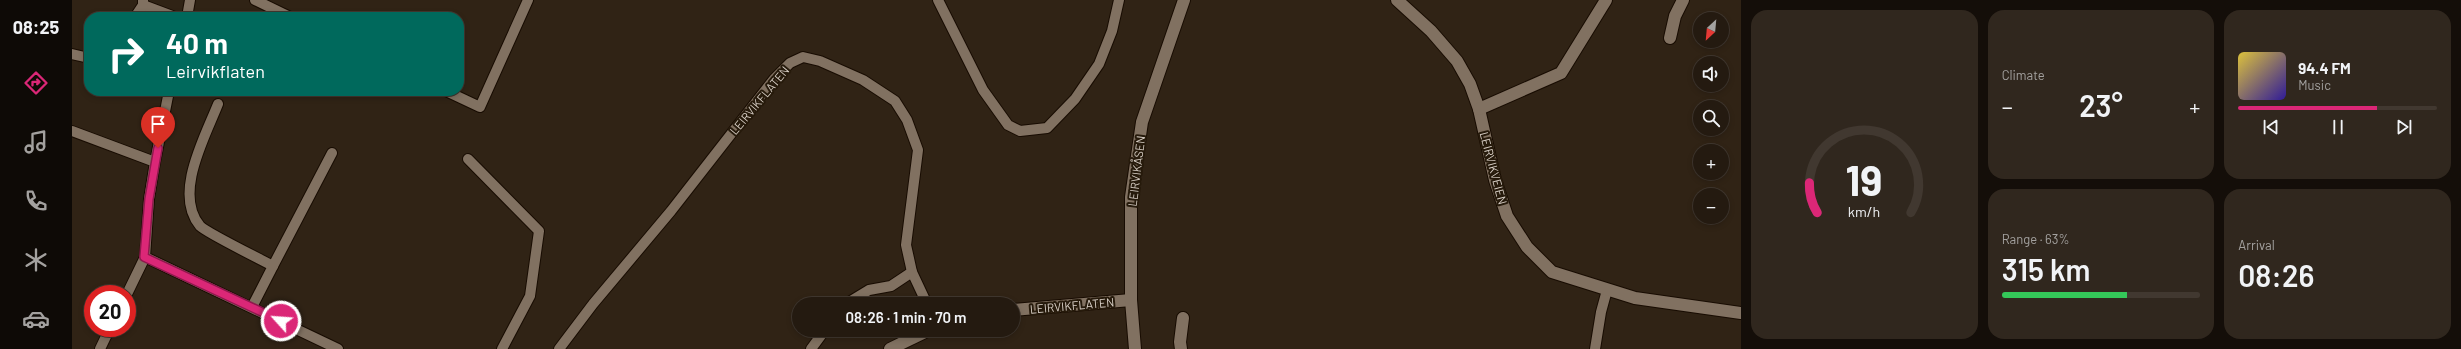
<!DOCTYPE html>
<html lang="en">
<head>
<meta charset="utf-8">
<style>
  body { margin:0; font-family:Barlow,sans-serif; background:#30271e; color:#f1f3f6; height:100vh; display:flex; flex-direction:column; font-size:15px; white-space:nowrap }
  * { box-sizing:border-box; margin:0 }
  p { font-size:13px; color:#a3a19f }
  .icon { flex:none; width:22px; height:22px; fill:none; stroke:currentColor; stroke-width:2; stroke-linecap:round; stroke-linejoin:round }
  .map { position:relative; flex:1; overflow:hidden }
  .sheet { display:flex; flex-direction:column; gap:10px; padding:10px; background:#140e09; width:720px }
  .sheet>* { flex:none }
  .banner { position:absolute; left:12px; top:12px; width:380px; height:84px; border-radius:16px; box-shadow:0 2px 6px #0003,0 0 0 1px #413830; background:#00695c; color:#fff; overflow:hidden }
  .needle { width:26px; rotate:206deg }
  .fabs { position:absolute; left:1621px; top:12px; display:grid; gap:8px }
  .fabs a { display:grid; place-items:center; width:36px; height:36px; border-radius:50%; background:#241a10; box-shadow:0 2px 6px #0003,0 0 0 1px #413830; font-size:20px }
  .speed { position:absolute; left:12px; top:285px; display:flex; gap:8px; font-size:20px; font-weight:700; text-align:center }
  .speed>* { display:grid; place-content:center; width:52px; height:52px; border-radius:50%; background:#241a10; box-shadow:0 2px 6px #0003,0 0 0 1px #413830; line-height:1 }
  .speed .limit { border:6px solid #d22; background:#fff; color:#111 }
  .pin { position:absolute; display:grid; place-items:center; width:34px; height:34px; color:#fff; margin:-41px -17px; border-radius:50% 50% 50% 0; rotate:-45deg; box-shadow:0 0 4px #0007 }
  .pin .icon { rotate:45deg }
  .me { position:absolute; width:44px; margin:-22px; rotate:296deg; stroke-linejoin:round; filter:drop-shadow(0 0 3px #0008) }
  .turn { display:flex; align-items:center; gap:14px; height:84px; padding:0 16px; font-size:18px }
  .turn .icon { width:52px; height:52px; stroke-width:2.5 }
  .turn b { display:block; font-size:28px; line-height:34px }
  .big { font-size:30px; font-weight:600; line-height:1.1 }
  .sheet .card { flex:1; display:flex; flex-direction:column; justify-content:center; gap:6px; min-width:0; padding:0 14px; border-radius:16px; background:#30271e }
  .sheet .dial { align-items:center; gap:0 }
  .dial svg { height:104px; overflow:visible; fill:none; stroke:#413830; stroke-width:7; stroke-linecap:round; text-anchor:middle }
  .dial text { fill:#f1f3f6; stroke:none }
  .song { display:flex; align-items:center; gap:12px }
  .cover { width:48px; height:48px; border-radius:6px; background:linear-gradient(135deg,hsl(50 70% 55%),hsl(250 70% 35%)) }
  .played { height:4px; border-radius:2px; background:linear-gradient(90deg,#db2777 70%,#413830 70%) }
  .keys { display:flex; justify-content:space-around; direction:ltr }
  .heat { display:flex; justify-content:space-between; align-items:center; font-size:22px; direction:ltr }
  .charge { height:6px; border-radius:3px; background:linear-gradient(90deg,#34c759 63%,#413830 0) }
  .sheet .tiles { flex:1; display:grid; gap:10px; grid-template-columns:repeat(3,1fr) }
  .card:first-child { grid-row:span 2 }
  .trip { position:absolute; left:720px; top:297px; width:228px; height:40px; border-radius:20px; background:#241a10; box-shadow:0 2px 6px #0003,0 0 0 1px #413830; font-weight:600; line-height:40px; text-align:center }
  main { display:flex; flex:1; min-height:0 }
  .dock { display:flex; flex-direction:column; width:72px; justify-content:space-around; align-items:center; background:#0e0a06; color:#a3a19f }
  .dock .icon { width:28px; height:28px }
  .dock .selected { color:#db2777 }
  .dock b { font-size:18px; color:#f1f3f6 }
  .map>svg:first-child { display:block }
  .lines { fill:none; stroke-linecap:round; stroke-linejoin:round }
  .lane-casing { stroke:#180c02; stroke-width:12 }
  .street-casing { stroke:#180c02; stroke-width:14 }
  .secondary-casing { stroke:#180c02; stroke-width:14 }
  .lane { stroke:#817161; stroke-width:10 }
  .street { stroke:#817161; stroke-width:12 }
  .secondary { stroke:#817161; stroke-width:12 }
  .route-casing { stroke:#8e194d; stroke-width:10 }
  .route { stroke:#db2777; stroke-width:7 }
  .labels { text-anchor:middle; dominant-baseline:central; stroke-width:4; stroke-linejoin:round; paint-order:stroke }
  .street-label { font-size:12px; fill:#d9d0c7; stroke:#261a0b }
</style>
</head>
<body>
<main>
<nav class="dock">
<b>08:25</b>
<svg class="icon selected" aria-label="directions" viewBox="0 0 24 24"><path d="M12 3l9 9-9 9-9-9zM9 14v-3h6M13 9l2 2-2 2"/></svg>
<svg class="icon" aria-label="music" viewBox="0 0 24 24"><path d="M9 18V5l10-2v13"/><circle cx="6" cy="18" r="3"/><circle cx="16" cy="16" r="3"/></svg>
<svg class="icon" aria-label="phone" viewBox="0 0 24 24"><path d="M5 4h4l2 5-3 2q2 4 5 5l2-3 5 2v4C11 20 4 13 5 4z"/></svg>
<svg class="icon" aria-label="climate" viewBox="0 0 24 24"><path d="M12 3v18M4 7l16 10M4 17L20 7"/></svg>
<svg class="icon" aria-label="car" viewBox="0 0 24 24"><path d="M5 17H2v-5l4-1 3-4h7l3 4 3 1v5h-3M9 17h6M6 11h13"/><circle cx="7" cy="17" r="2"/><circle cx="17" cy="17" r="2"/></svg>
</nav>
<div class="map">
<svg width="1669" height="349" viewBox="0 0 1669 349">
  <rect width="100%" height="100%" fill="#302315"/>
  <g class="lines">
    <g class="lane-casing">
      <g id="lane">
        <path d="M183,0L218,17"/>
        <path d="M866,0L911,90L936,125L948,131L975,128L1003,99L1027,64L1040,31L1047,0"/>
        <path d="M71,5L103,17"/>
        <path d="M63,17L71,5V0"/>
        <path d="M115,17L118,0"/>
        <path d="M0,54L17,58"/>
        <path d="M374,91L408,107L456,0"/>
        <path d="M146,104C133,137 101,194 128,226C135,233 188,259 201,266L180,307"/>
        <path d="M0,131L83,162L77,199L73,257L266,349"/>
        <path d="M396,159L467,231L458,296L430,349"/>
        <path d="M83,162L97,91"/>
        <path d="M201,266L260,153"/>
        <path d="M55,294L73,257"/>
        <path d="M774,304L797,290L819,286L840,272"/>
        <path d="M28,349L38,328"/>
        <path d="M487,349L521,304L599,211L702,79L718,63L731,57L748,61L791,80L823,101L835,120L846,150L834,245L840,272L855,304"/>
        <path d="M739,349L753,330"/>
        <path d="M1523,349L1529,312L1535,290"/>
      </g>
    </g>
    <g class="street-casing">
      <g id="street">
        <path d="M1325,0L1359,31L1385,61L1398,84L1407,109L1423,180L1435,216L1455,247L1480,272L1563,298L1669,313"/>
        <path d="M1598,38L1603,16L1611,0"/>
        <path d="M1407,109L1489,73L1534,0"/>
        <path d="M941,310L1059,300"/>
        <path d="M818,349L857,330"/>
        <path d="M1109,349L1108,342L1111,318"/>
      </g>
    </g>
    <g class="secondary-casing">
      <path id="secondary" d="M1063,349L1059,300V197L1070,122L1112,0"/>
    </g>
    <use href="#lane" class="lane"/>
    <use href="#street" class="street"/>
    <use href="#secondary" class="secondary"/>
  </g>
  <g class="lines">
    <g class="route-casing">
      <path id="route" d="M86,148L77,199L72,257L209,321"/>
    </g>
    <use href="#route" class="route"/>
  </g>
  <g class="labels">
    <g class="street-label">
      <text transform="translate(687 100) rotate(-50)">LEIRVIKFLATEN</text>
      <text transform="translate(1422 168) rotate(75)">LEIRVIKVEIEN</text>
      <text transform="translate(1064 171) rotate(-83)">LEIRVIKÅSEN</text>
      <text transform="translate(1000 305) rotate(-5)">LEIRVIKFLATEN</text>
    </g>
  </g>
</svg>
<div class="fabs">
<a><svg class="needle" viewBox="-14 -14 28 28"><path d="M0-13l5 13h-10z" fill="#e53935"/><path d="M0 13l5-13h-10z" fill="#a3a19f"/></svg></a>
<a><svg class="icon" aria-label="sound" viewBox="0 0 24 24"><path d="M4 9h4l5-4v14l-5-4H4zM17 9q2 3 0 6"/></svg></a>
<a><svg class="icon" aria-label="search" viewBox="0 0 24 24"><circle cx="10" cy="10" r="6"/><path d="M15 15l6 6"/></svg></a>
<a>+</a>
<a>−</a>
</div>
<div class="speed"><div class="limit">20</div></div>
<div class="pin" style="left:86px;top:148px;background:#d93025"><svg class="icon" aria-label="arrive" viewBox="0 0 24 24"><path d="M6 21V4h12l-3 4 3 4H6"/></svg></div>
<svg class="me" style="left:209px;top:321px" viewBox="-20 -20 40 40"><circle r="17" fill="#db2777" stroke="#fff" stroke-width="3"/><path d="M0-11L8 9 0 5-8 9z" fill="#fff"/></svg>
<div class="trip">08:26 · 1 min · 70 m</div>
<div class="banner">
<div class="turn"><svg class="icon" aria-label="right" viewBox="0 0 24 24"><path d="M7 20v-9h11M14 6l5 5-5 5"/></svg><div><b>40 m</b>Leirvikflaten</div></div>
</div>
</div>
<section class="sheet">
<div class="tiles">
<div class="card dial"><svg viewBox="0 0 100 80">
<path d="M14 69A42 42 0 1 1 86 69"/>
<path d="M14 69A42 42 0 0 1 8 46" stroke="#db2777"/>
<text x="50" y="56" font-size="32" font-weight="700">19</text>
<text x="50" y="72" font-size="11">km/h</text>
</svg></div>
<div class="card"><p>Climate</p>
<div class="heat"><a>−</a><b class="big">23°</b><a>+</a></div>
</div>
<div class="card">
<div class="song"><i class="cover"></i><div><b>94.4 FM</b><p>Music</p></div></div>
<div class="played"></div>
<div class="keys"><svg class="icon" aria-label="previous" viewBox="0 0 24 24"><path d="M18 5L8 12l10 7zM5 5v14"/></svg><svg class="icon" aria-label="pause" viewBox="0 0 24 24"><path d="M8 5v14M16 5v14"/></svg><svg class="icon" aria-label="next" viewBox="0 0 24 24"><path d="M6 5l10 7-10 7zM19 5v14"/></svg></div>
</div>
<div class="card"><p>Range · 63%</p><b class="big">315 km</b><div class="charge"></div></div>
<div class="card"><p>Arrival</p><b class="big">08:26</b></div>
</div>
</section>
</main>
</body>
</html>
